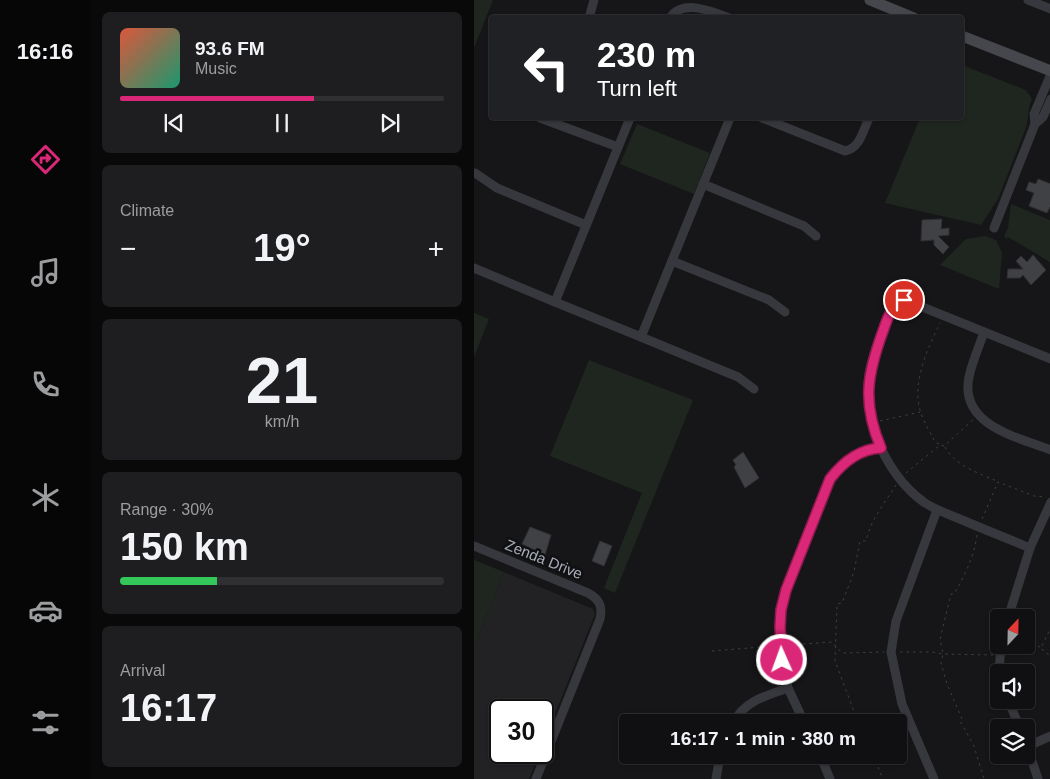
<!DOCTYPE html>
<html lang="en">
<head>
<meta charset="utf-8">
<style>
  body { margin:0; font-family:Arial,sans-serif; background:#1e1e20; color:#f1f3f6; height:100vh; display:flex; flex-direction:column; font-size:19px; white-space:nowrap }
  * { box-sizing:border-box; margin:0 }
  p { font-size:16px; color:#9c9d9f }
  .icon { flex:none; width:28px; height:28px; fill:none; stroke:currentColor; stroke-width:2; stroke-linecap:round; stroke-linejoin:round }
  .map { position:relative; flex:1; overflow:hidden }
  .panel { display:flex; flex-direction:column; gap:12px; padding:12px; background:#09090a; width:384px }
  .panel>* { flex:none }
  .hud { position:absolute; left:15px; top:15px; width:475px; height:105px; border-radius:5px; box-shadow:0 1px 4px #0004,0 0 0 1px #303032; background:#202124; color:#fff; overflow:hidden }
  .needle { width:32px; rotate:22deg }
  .controls { position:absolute; left:516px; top:609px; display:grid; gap:10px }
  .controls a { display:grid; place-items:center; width:45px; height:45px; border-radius:5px; background:#101012; box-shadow:0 1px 4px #0004,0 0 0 1px #303032; font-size:25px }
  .speed { position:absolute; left:15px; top:699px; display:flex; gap:10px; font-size:25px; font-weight:700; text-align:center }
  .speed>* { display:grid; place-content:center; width:65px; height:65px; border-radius:50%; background:#101012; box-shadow:0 1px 4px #0004,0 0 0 1px #303032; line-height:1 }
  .speed .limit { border:2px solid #111; border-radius:8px; background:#fff; color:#111 }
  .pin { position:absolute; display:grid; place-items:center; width:42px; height:42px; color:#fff; margin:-21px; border:2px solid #fff; border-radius:50%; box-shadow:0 1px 5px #0007 }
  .me { position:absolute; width:55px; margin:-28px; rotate:358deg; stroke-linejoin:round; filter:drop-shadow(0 0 4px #0008) }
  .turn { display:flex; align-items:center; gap:18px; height:105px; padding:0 25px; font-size:22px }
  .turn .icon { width:65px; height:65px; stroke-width:2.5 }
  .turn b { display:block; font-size:35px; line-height:42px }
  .big { font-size:38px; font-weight:600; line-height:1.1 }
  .panel .widget { flex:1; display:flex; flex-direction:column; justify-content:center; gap:8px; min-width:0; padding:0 18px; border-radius:8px; background:#1e1e20 }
  .panel .dial { align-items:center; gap:0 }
  .dial b { font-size:65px; line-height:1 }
  .song { display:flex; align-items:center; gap:15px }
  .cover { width:60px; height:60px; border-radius:8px; background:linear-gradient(135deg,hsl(10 70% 55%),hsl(160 70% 35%)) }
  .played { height:5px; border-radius:2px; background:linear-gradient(90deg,#db2777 60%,#303032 60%) }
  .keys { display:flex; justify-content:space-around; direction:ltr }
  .heat { display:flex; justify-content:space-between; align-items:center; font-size:28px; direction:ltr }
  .charge { height:8px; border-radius:4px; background:linear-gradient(90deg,#34c759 30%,#303032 0) }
  .trip { position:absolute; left:145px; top:714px; width:288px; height:50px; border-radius:5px; background:#101012; box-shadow:0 1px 4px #0004,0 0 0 1px #303032; font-weight:600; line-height:50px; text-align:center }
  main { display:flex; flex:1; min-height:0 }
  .dock { display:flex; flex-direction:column; width:90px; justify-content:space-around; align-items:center; background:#060607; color:#9c9d9f }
  .dock .icon { width:35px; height:35px }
  .dock .active { color:#db2777 }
  .dock b { font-size:22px; color:#f1f3f6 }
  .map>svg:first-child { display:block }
  .built { fill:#222225 }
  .green { fill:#1e261f }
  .building { fill:#404145; stroke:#303034 }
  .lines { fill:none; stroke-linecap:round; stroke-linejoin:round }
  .path { stroke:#3d3f44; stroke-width:1; stroke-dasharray:2.5 4; stroke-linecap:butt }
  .minor { stroke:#37383d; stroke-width:9 }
  .secondary { stroke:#45474d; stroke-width:11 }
  .route-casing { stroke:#8e194d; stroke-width:12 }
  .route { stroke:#db2777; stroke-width:9 }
  .labels { text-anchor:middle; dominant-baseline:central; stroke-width:5; stroke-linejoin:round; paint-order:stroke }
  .street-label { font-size:15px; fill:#a8adb8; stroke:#111113 }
</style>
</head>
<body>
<main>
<nav class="dock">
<b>16:16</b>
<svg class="icon active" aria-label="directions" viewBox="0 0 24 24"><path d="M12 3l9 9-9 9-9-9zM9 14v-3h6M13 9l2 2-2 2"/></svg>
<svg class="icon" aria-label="music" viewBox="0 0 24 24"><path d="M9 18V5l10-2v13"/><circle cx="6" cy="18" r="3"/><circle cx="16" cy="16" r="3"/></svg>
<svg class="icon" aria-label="phone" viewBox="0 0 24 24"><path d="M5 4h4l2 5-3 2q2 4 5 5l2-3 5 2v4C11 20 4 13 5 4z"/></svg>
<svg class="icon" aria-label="climate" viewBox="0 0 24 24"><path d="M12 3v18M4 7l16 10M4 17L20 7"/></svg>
<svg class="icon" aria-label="car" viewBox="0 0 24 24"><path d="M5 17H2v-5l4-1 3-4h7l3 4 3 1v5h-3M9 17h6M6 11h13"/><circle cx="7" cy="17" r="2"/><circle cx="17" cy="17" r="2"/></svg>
<svg class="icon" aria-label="filters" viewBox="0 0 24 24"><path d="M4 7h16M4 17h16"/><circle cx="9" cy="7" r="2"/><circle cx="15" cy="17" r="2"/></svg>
</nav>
<section class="panel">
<div class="widget">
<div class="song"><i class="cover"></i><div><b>93.6 FM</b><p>Music</p></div></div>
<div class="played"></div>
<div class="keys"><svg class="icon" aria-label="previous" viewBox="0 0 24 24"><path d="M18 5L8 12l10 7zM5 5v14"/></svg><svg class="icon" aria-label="pause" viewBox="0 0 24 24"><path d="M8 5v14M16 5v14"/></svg><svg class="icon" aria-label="next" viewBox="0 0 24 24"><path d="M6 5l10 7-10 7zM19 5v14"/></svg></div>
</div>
<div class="widget"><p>Climate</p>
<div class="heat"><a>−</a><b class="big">19°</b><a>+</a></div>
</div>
<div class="widget dial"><b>21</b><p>km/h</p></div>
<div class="widget"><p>Range · 30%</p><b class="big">150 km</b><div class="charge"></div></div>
<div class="widget"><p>Arrival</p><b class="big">16:17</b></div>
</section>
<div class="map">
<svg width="577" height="779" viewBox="0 0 577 779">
  <rect width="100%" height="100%" fill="#161618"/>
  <path class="built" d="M30,572L119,609L121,614L69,744V710H26V752L66,753L55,779H0V647Z"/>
  <g class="green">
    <path d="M0,0H19L0,48Z"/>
    <path d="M488,65L552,90L558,99C553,110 555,120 551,130L524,199L507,225L411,203L446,118H488Z"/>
    <path d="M163,124L236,153L220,194L146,164Z"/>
    <path d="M537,204L576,220V262L534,237L533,239L530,236L534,228Z"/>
    <path d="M511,236L522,240L528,253L525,289L466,265L492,239Z"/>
    <path d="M0,313L15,319L0,357Z"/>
    <path d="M115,360L219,400L141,593L130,588L168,493L76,456Z"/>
    <path d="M0,560L30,572L0,647Z"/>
  </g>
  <g class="building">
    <path d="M564,179L577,184V205L573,213L555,206L560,193L552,190L555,182L562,184Z"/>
    <path d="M468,219L467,229L475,228V235L464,236L475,247L469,254L460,245V240L447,241L448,220Z"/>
    <path d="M559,255L572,270L557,285L549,275L546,278H533L534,269H549L542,261L547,256L553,262Z"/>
    <path d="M269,452L285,478L271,488L260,467L262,465L259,460Z"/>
    <path d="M56,527L77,535L71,555L48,544Z"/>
    <path d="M126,541L138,546L130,566L118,561Z"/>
  </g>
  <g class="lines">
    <g class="path">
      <path d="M406,421L446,412"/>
      <path d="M465,444L461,442C456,432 449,421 446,410C438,381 454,348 466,323"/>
      <path d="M471,447C480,465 506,474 523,481"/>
      <path d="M432,473L466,445L470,446L500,419"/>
      <path d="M508,519L524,482L560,496L571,497"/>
      <path d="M503,535C500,557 491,575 480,594H477L466,639L469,654L467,663L473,684L488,719L486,721L500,746L510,779"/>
      <path d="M552,641L560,643L567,648L577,627"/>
      <path d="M316,645L358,642L368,653L410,652"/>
      <path d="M568,649L571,653L577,655"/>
      <path d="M238,651L300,646"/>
      <path d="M426,652H458L469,654L519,655"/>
      <path d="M384,722L361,661L363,604L368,603L380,572L386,541H392C397,519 410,504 422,485"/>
      <path d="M399,755L409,779"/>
    </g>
    <g class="minor">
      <path d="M554,0L577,9"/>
      <path d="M115,18L120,0"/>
      <path d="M196,18C208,0 233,9 255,18"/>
      <path d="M66,118L144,147"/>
      <path d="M156,118L81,302L167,337L256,118"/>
      <path d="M288,118L371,151C386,148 389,131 395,118"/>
      <path d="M561,124L569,117L577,99"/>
      <path d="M1,173L23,188L112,225"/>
      <path d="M229,184L330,226L342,236"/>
      <path d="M520,228L561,124L560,114L577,74"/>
      <path d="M198,261L295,300L311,312"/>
      <path d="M0,268L81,302"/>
      <path d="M510,332C505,347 498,362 495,377C485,425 543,437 577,450"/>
      <path d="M167,337L264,377L280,389"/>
      <path d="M0,546L114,593C125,599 129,606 126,619L62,779"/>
      <path d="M556,548C535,539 514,531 493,522C479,516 464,511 451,503C408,473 381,405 400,354C407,336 412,308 431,300L577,359"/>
      <path d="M534,618L556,548L577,502"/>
      <path d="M525,672L527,645"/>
      <path d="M534,700L546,728"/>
      <path d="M260,722C270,701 294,695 314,688"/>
      <path d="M330,722L314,688L308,660L306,627L307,609L312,590L356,479C369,462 385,449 407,448"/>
      <path d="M552,743L564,779"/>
      <path d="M554,746L577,736"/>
      <path d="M346,755L356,779"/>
      <path d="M242,779L246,755"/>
      <path d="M460,779L428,704L417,652L422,621L463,510"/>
    </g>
    <g class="secondary">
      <path d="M396,0L440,18"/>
      <path d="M488,36L577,71"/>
    </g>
  </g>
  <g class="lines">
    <g class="route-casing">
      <path id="route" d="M308,660L306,627L307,610L312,590L356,479C369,462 385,449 407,448C388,403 393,375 409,331C414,317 417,306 430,300"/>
    </g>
    <use href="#route" class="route"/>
  </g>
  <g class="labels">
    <g class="street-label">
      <text transform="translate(70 559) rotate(22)">Zenda Drive</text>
    </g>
  </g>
</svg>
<div class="controls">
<a><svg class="needle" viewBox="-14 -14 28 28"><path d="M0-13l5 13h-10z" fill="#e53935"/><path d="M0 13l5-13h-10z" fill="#9c9d9f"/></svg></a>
<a><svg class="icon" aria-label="sound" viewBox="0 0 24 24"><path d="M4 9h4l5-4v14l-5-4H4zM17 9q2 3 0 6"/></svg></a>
<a><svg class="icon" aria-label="layers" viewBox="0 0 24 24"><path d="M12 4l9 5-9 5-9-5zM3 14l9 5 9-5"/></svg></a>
</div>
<div class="speed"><div class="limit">30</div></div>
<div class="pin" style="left:430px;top:300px;background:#d93025"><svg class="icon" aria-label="arrive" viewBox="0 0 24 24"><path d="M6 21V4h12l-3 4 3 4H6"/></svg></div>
<svg class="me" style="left:308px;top:660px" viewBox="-20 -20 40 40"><circle r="17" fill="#db2777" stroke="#fff" stroke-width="3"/><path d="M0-11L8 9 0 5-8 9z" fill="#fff"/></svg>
<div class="trip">16:17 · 1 min · 380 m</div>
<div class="hud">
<div class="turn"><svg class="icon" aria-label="left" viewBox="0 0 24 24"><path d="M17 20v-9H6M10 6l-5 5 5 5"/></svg><div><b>230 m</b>Turn left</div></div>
</div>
</div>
</main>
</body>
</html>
